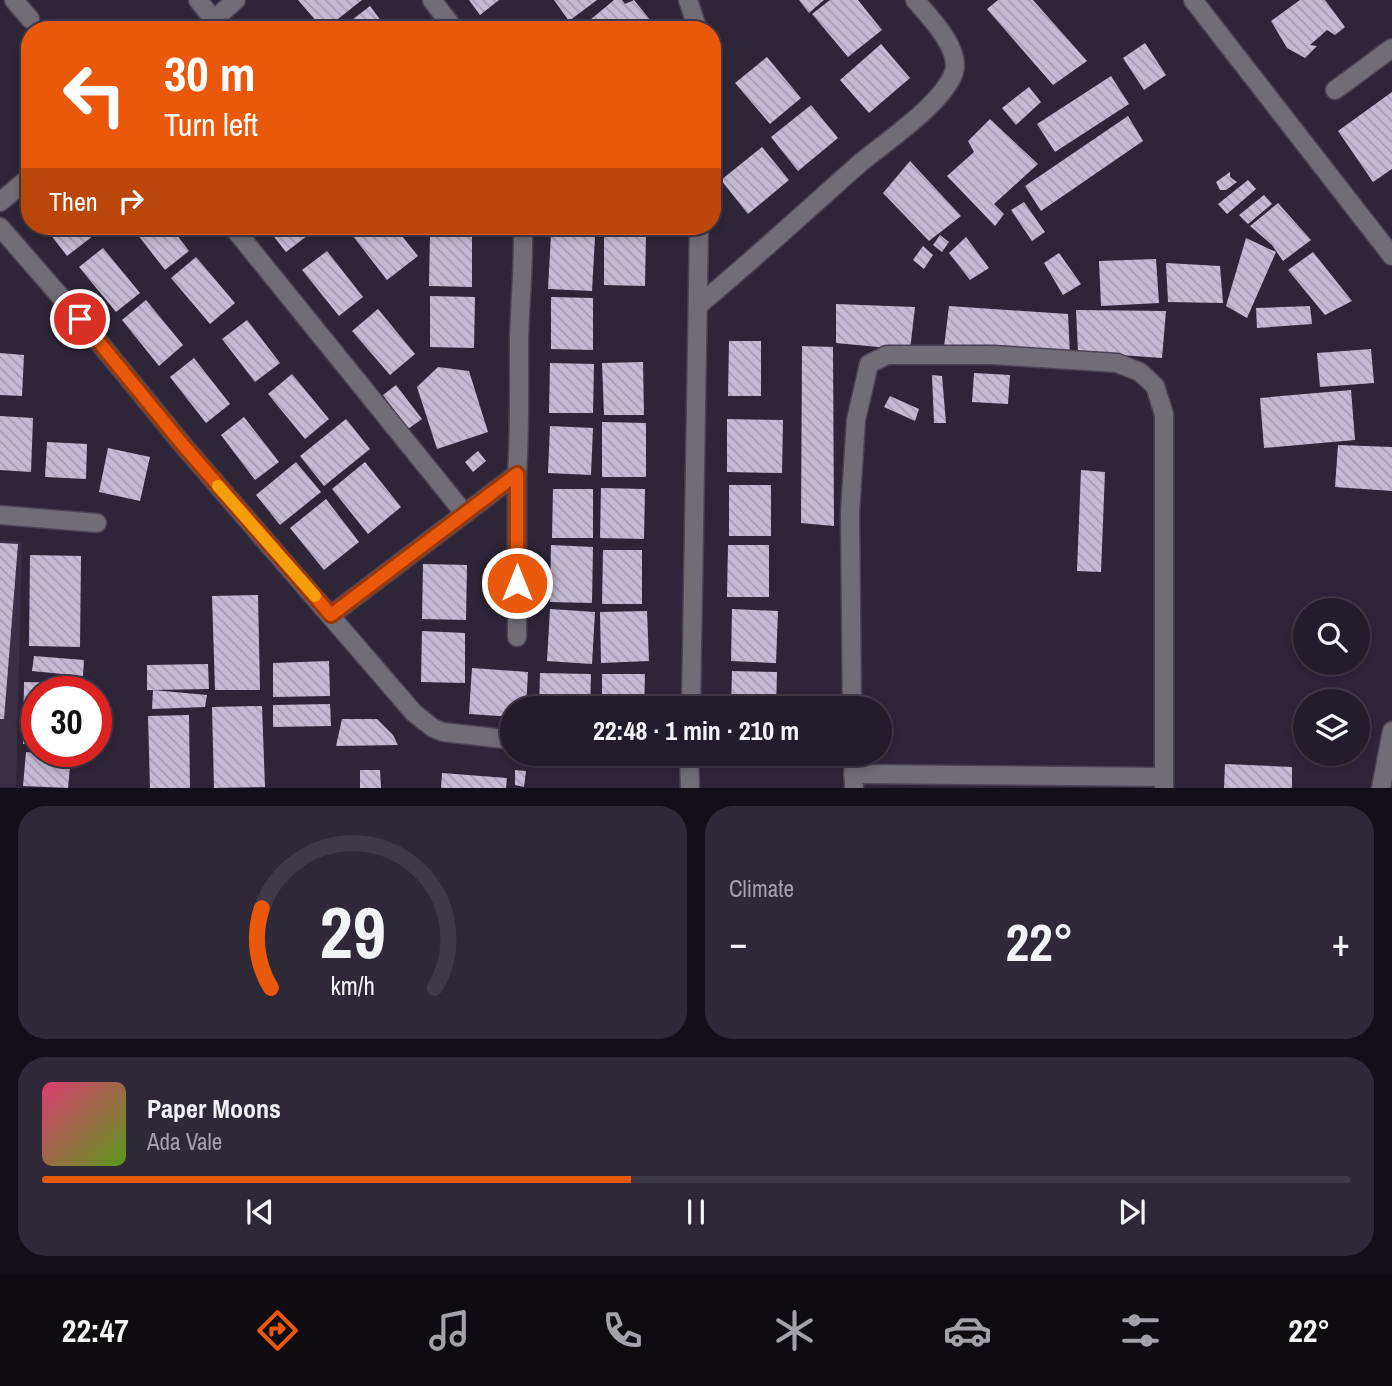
<!DOCTYPE html>
<html lang="en">
<head>
<meta charset="utf-8">
<style>
  body { margin:0; font-family:"Archivo Narrow",sans-serif; background:#2f2937; color:#f1f3f6; height:100vh; display:flex; flex-direction:column; font-size:26px; white-space:nowrap }
  * { box-sizing:border-box; margin:0 }
  p { font-size:23px; color:#a3a1a9 }
  .icon { flex:none; width:38px; height:38px; fill:none; stroke:currentColor; stroke-width:2; stroke-linecap:round; stroke-linejoin:round }
  .map { position:relative; height:788px; overflow:hidden }
  .side { display:flex; flex-direction:column; gap:18px; padding:18px; background:#130f18; flex:1 }
  .side>* { flex:none }
  .guide { position:absolute; left:21px; top:21px; width:700px; height:214px; border-radius:28px; box-shadow:0 4px 10px #0003,0 0 0 2px #403a47; background:#ea580c; color:#fff; overflow:hidden }
  .tools { position:absolute; left:1293px; top:598px; display:grid; gap:14px }
  .tools a { display:grid; place-items:center; width:77px; height:77px; border-radius:50%; background:#231c2b; box-shadow:0 4px 10px #0003,0 0 0 2px #403a47; font-size:35px }
  .speed { position:absolute; left:21px; top:676px; display:flex; gap:14px; font-size:35px; font-weight:700; text-align:center }
  .speed>* { display:grid; place-content:center; width:91px; height:91px; border-radius:50%; background:#231c2b; box-shadow:0 4px 10px #0003,0 0 0 2px #403a47; line-height:1 }
  .speed .limit { border:10px solid #d22; background:#fff; color:#111 }
  .pin { position:absolute; display:grid; place-items:center; width:60px; height:60px; color:#fff; margin:-30px; border:4px solid #fff; border-radius:50%; box-shadow:0 2px 7px #0007 }
  .me { position:absolute; width:77px; margin:-38px; rotate:0deg; stroke-linejoin:round; filter:drop-shadow(0 0 5px #0008) }
  .turn { display:flex; align-items:center; gap:24px; height:147px; padding:0 28px; font-size:32px }
  .turn .icon { width:91px; height:91px; stroke-width:2.5 }
  .turn b { display:block; font-size:49px; line-height:60px }
  .then { display:flex; align-items:center; height:66px; padding:0 28px; background:#0003; gap:14px; font-size:26px }
  .big { font-size:52px; font-weight:800; line-height:1.1 }
  .side .widget { flex:1; display:flex; flex-direction:column; justify-content:center; gap:10px; min-width:0; padding:0 24px; border-radius:28px; background:#2f2937 }
  .side .dial { align-items:center; gap:0 }
  .dial svg { height:182px; overflow:visible; fill:none; stroke:#403a47; stroke-width:7; stroke-linecap:round; text-anchor:middle }
  .dial text { fill:#f1f3f6; stroke:none }
  .song { display:flex; align-items:center; gap:21px }
  .cover { width:84px; height:84px; border-radius:10px; background:linear-gradient(135deg,hsl(340 70% 55%),hsl(90 70% 35%)) }
  .played { height:7px; border-radius:4px; background:linear-gradient(90deg,#ea580c 45%,#403a47 45%) }
  .keys { display:flex; justify-content:space-around; direction:ltr }
  .heat { display:flex; justify-content:space-between; align-items:center; font-size:38px; direction:ltr }
  .side .tiles { flex:1; display:grid; gap:18px; grid-template-columns:1fr 1fr }
  .widget:last-child { grid-column:span 2 }
  .trip { position:absolute; left:500px; top:696px; width:392px; height:70px; border-radius:35px; background:#231c2b; box-shadow:0 4px 10px #0003,0 0 0 2px #403a47; font-weight:800; line-height:70px; text-align:center }
  .tab-bar { display:flex; height:112px; justify-content:space-around; align-items:center; background:#0e0b11; color:#a3a1a9 }
  .tab-bar .icon { width:49px; height:49px }
  .tab-bar .selected { color:#ea580c }
  .tab-bar b { font-size:32px; color:#f1f3f6 }
  .map>svg:first-child { display:block }
  .built { fill:#3a2f47 }
  .building { fill:url(#building-back-hatch) }
  .lines { fill:none; stroke-linecap:round; stroke-linejoin:round }
  .minor-casing { stroke:#4c4255; stroke-width:21 }
  .minor { stroke:#716d77; stroke-width:18 }
  .route-casing { stroke:#983908; stroke-width:18 }
  .route { stroke:#ea580c; stroke-width:12 }
  .slow { stroke:#f59e0b; stroke-width:12 }
</style>
</head>
<body>
<div class="map">
<svg width="1392" height="788" viewBox="0 0 1392 788">
  <defs>
    <pattern id="building-back-hatch" width="6" height="6" patternUnits="userSpaceOnUse" patternTransform="scale(1.75)"><rect width="6" height="6" fill="#c5bad4"/><path d="M-1 5l2 2M0 0l6 6M5-1l2 2" fill="none" stroke="#a59cb0"/></pattern>
  </defs>
  <rect width="100%" height="100%" fill="#2f2539"/>
  <path class="built" d="M0,540L22,542L16,787H0Z"/>
  <g class="building">
    <path d="M298,0H362L324,30Z"/>
    <path d="M469,0H499L480,15Z"/>
    <path d="M554,0H597L569,21Z"/>
    <path d="M614,0H622L625,4L634,0L651,21L645,26L648,30H578Z"/>
    <path d="M799,0H824L809,13Z"/>
    <path d="M830,0H858L882,30L848,57L812,14Z"/>
    <path d="M998,0H1033L1087,61L1053,85L987,9Z"/>
    <path d="M1300,0H1325L1345,27L1335,35L1327,30L1310,45L1317,46L1305,58L1287,48L1271,21Z"/>
    <path d="M370,6L388,30H339Z"/>
    <path d="M1145,43L1166,75L1144,90L1123,58Z"/>
    <path d="M881,44L910,78L869,113L840,80Z"/>
    <path d="M767,57L801,98L770,124L735,83Z"/>
    <path d="M1111,76L1129,104L1055,152L1037,124Z"/>
    <path d="M1029,87L1041,102L1016,125L1002,108Z"/>
    <path d="M1392,92V169L1373,182L1338,131Z"/>
    <path d="M811,105L838,138L798,171L771,137Z"/>
    <path d="M1128,116L1143,141L1041,211L1025,186Z"/>
    <path d="M990,119L1038,164L994,204L1004,214L995,226L947,176L974,152L968,141Z"/>
    <path d="M762,147L789,180L748,214L721,180Z"/>
    <path d="M910,161L961,216L929,241L883,193Z"/>
    <path d="M1230,172V177L1237,182L1226,190H1220L1216,182Z"/>
    <path d="M1248,180L1256,189L1227,214L1218,204Z"/>
    <path d="M1264,195L1272,204L1248,224L1239,215Z"/>
    <path d="M1024,202L1045,232L1032,241L1011,210Z"/>
    <path d="M1278,203L1311,240L1283,261L1272,245L1250,226Z"/>
    <path d="M44,226H85L93,236L67,256Z"/>
    <path d="M131,226H170L189,251L165,270Z"/>
    <path d="M269,226H320L286,252L267,228Z"/>
    <path d="M356,226H394L418,256L387,280L349,231Z"/>
    <path d="M604,233L646,234L645,286L604,285Z"/>
    <path d="M430,234L472,235V287L429,286Z"/>
    <path d="M551,234L595,237L592,291L548,289Z"/>
    <path d="M940,235L949,242L942,252L933,245Z"/>
    <path d="M966,237L989,268L970,280L949,253Z"/>
    <path d="M1246,238L1276,252L1247,318L1226,306Z"/>
    <path d="M923,246L933,255L924,269L913,260Z"/>
    <path d="M103,248L140,293L116,312L79,267Z"/>
    <path d="M327,251L363,297L339,316L302,270Z"/>
    <path d="M1313,252L1352,301L1325,315L1288,270Z"/>
    <path d="M1059,253L1081,284L1063,295L1044,263Z"/>
    <path d="M196,257L235,303L210,324L171,278Z"/>
    <path d="M1156,259L1159,303L1101,306L1099,261Z"/>
    <path d="M1166,263L1220,266L1223,303L1168,302Z"/>
    <path d="M430,296L475,297L474,348L430,347Z"/>
    <path d="M551,297L593,298V350L551,349Z"/>
    <path d="M146,300L183,345L159,366L122,320Z"/>
    <path d="M836,304L915,307L910,350L836,343Z"/>
    <path d="M949,306L1068,314L1070,356L944,347Z"/>
    <path d="M1310,306L1312,324L1257,328L1256,308Z"/>
    <path d="M378,309L415,354L390,375L352,331Z"/>
    <path d="M1076,310L1166,311L1162,358L1078,352Z"/>
    <path d="M247,320L280,363L255,382L222,339Z"/>
    <path d="M729,341H761V396H728Z"/>
    <path d="M802,346L833,347L834,526L801,523Z"/>
    <path d="M1371,349L1374,383L1320,387L1317,353Z"/>
    <path d="M0,353L24,355L22,396L0,395Z"/>
    <path d="M194,358L230,404L206,423L170,377Z"/>
    <path d="M643,362L644,415H604L602,363Z"/>
    <path d="M550,363L594,364L593,413H549Z"/>
    <path d="M438,367L469,371L488,432L437,449L417,387Z"/>
    <path d="M974,373L1010,375L1008,404L972,402Z"/>
    <path d="M292,374L329,419L305,439L268,394Z"/>
    <path d="M932,375L942,376L946,423H934Z"/>
    <path d="M396,385L422,419L408,429L383,395Z"/>
    <path d="M1351,390L1355,440L1264,448L1260,398Z"/>
    <path d="M890,396L919,409L915,421L884,407Z"/>
    <path d="M0,416L33,418L31,472L0,470Z"/>
    <path d="M244,417L279,462L255,480L221,435Z"/>
    <path d="M346,419L370,449L324,486L300,456Z"/>
    <path d="M727,419L783,420L782,473L727,472Z"/>
    <path d="M602,422L646,423V477H602Z"/>
    <path d="M550,426L593,428L591,475L548,473Z"/>
    <path d="M47,442L87,444L86,479L45,477Z"/>
    <path d="M1338,445L1392,447V491L1335,487Z"/>
    <path d="M108,448L150,457L140,501L99,492Z"/>
    <path d="M478,451L486,461L473,472L465,462Z"/>
    <path d="M296,462L321,492L280,525L256,495Z"/>
    <path d="M365,462L401,507L368,534L332,489Z"/>
    <path d="M1081,470L1105,472L1101,572L1077,571Z"/>
    <rect x="729" y="485" width="42" height="51"/>
    <path d="M601,488L645,489L644,539L600,538Z"/>
    <path d="M553,489H593V538H552Z"/>
    <path d="M326,499L359,542L324,570L290,528Z"/>
    <path d="M0,543L18,544L4,719H0Z"/>
    <path d="M551,545L593,547L592,603L550,602Z"/>
    <path d="M728,545H769V597H727Z"/>
    <path d="M603,550H642V604H602Z"/>
    <path d="M30,555L81,556L80,647L29,646Z"/>
    <path d="M423,564L467,565L466,620L422,619Z"/>
    <path d="M258,595L260,690H215L212,596Z"/>
    <path d="M550,609L595,612L592,664L547,661Z"/>
    <path d="M732,609L778,611L776,663L731,661Z"/>
    <path d="M647,611L649,661L601,663L600,612Z"/>
    <path d="M422,631L465,633V683L421,682Z"/>
    <path d="M34,656L84,660L83,676L32,671Z"/>
    <path d="M329,661L330,696L273,697V663Z"/>
    <path d="M208,664L209,689L153,690L207,695L205,707L152,709L153,690H147V665Z"/>
    <path d="M472,668L528,672L526,709H513V717L469,714Z"/>
    <path d="M732,671L777,672L776,709H731Z"/>
    <path d="M540,673L591,674L590,709H539Z"/>
    <path d="M602,674H645L644,709H602Z"/>
    <path d="M24,682L73,683L72,691H37V744H23Z"/>
    <path d="M330,704L331,726L273,727V705Z"/>
    <path d="M262,706L265,787L214,788L212,707Z"/>
    <path d="M189,715L190,788H150L148,716Z"/>
    <path d="M342,719H377L393,735L398,745L336,746Z"/>
    <path d="M26,752L71,756L68,788L23,786Z"/>
    <path d="M1225,764L1292,767V788H1224Z"/>
    <path d="M360,770H380L381,788H360Z"/>
    <path d="M515,770L526,771L524,787L515,785Z"/>
    <path d="M442,773L507,778L506,788H441Z"/>
  </g>
  <g class="lines">
    <g class="minor-casing">
      <g id="minor">
        <path d="M14,0L30,19"/>
        <path d="M198,0L213,19"/>
        <path d="M432,0L455,30"/>
        <path d="M688,0L698,30"/>
        <path d="M1193,0L1392,256"/>
        <path d="M202,30L236,0"/>
        <path d="M1335,90L1392,48"/>
        <path d="M0,202L30,177"/>
        <path d="M232,226L465,514"/>
        <path d="M0,227L80,319L183,445L414,713L433,728L443,732L513,740"/>
        <path d="M699,305C754,259 806,211 859,164C885,142 943,104 954,72C961,49 929,16 915,0"/>
        <path d="M517,474V637"/>
        <path d="M0,515L97,523"/>
        <path d="M331,615L517,474C520,429 519,384 519,339C520,301 524,264 523,226"/>
        <path d="M691,709L699,226"/>
        <path d="M852,709L850,513L856,420L869,364L887,355H993L1117,363L1140,372L1155,386L1164,414V788"/>
        <path d="M652,754L689,758"/>
        <path d="M689,754L690,788"/>
        <path d="M853,754L854,788"/>
        <path d="M853,774L1163,777"/>
        <path d="M1381,788L1392,731"/>
      </g>
    </g>
    <use href="#minor" class="minor"/>
  </g>
  <g class="lines">
    <g class="route-casing">
      <path id="route" d="M80,319L183,445L331,615L517,474V583"/>
    </g>
    <use href="#route" class="route"/>
    <path class="slow" d="M218,486L315,596"/>
  </g>
</svg>
<div class="tools">
<a><svg class="icon" aria-label="search" viewBox="0 0 24 24"><circle cx="10" cy="10" r="6"/><path d="M15 15l6 6"/></svg></a>
<a><svg class="icon" aria-label="layers" viewBox="0 0 24 24"><path d="M12 4l9 5-9 5-9-5zM3 14l9 5 9-5"/></svg></a>
</div>
<div class="speed"><div class="limit">30</div></div>
<div class="pin" style="left:80px;top:319px;background:#d93025"><svg class="icon" aria-label="arrive" viewBox="0 0 24 24"><path d="M6 21V4h12l-3 4 3 4H6"/></svg></div>
<svg class="me" style="left:517px;top:583px" viewBox="-20 -20 40 40"><circle r="17" fill="#ea580c" stroke="#fff" stroke-width="3"/><path d="M0-11L8 9 0 5-8 9z" fill="#fff"/></svg>
<div class="trip">22:48 · 1 min · 210 m</div>
<div class="guide">
<div class="turn"><svg class="icon" aria-label="left" viewBox="0 0 24 24"><path d="M17 20v-9H6M10 6l-5 5 5 5"/></svg><div><b>30 m</b>Turn left</div></div>
<div class="then">Then<svg class="icon" aria-label="right" viewBox="0 0 24 24"><path d="M7 20v-9h11M14 6l5 5-5 5"/></svg></div>
</div>
</div>
<section class="side">
<div class="tiles">
<div class="widget dial"><svg viewBox="0 0 100 80">
<path d="M14 69A42 42 0 1 1 86 69"/>
<path d="M14 69A42 42 0 0 1 10 34" stroke="#ea580c"/>
<text x="50" y="56" font-size="32" font-weight="700">29</text>
<text x="50" y="72" font-size="11">km/h</text>
</svg></div>
<div class="widget"><p>Climate</p>
<div class="heat"><a>−</a><b class="big">22°</b><a>+</a></div>
</div>
<div class="widget">
<div class="song"><i class="cover"></i><div><b>Paper Moons</b><p>Ada Vale</p></div></div>
<div class="played"></div>
<div class="keys"><svg class="icon" aria-label="previous" viewBox="0 0 24 24"><path d="M18 5L8 12l10 7zM5 5v14"/></svg><svg class="icon" aria-label="pause" viewBox="0 0 24 24"><path d="M8 5v14M16 5v14"/></svg><svg class="icon" aria-label="next" viewBox="0 0 24 24"><path d="M6 5l10 7-10 7zM19 5v14"/></svg></div>
</div>
</div>
</section>
<nav class="tab-bar">
<b>22:47</b>
<svg class="icon selected" aria-label="directions" viewBox="0 0 24 24"><path d="M12 3l9 9-9 9-9-9zM9 14v-3h6M13 9l2 2-2 2"/></svg>
<svg class="icon" aria-label="music" viewBox="0 0 24 24"><path d="M9 18V5l10-2v13"/><circle cx="6" cy="18" r="3"/><circle cx="16" cy="16" r="3"/></svg>
<svg class="icon" aria-label="phone" viewBox="0 0 24 24"><path d="M5 4h4l2 5-3 2q2 4 5 5l2-3 5 2v4C11 20 4 13 5 4z"/></svg>
<svg class="icon" aria-label="climate" viewBox="0 0 24 24"><path d="M12 3v18M4 7l16 10M4 17L20 7"/></svg>
<svg class="icon" aria-label="car" viewBox="0 0 24 24"><path d="M5 17H2v-5l4-1 3-4h7l3 4 3 1v5h-3M9 17h6M6 11h13"/><circle cx="7" cy="17" r="2"/><circle cx="17" cy="17" r="2"/></svg>
<svg class="icon" aria-label="filters" viewBox="0 0 24 24"><path d="M4 7h16M4 17h16"/><circle cx="9" cy="7" r="2"/><circle cx="15" cy="17" r="2"/></svg>
<b>22°</b>
</nav>
</body>
</html>
